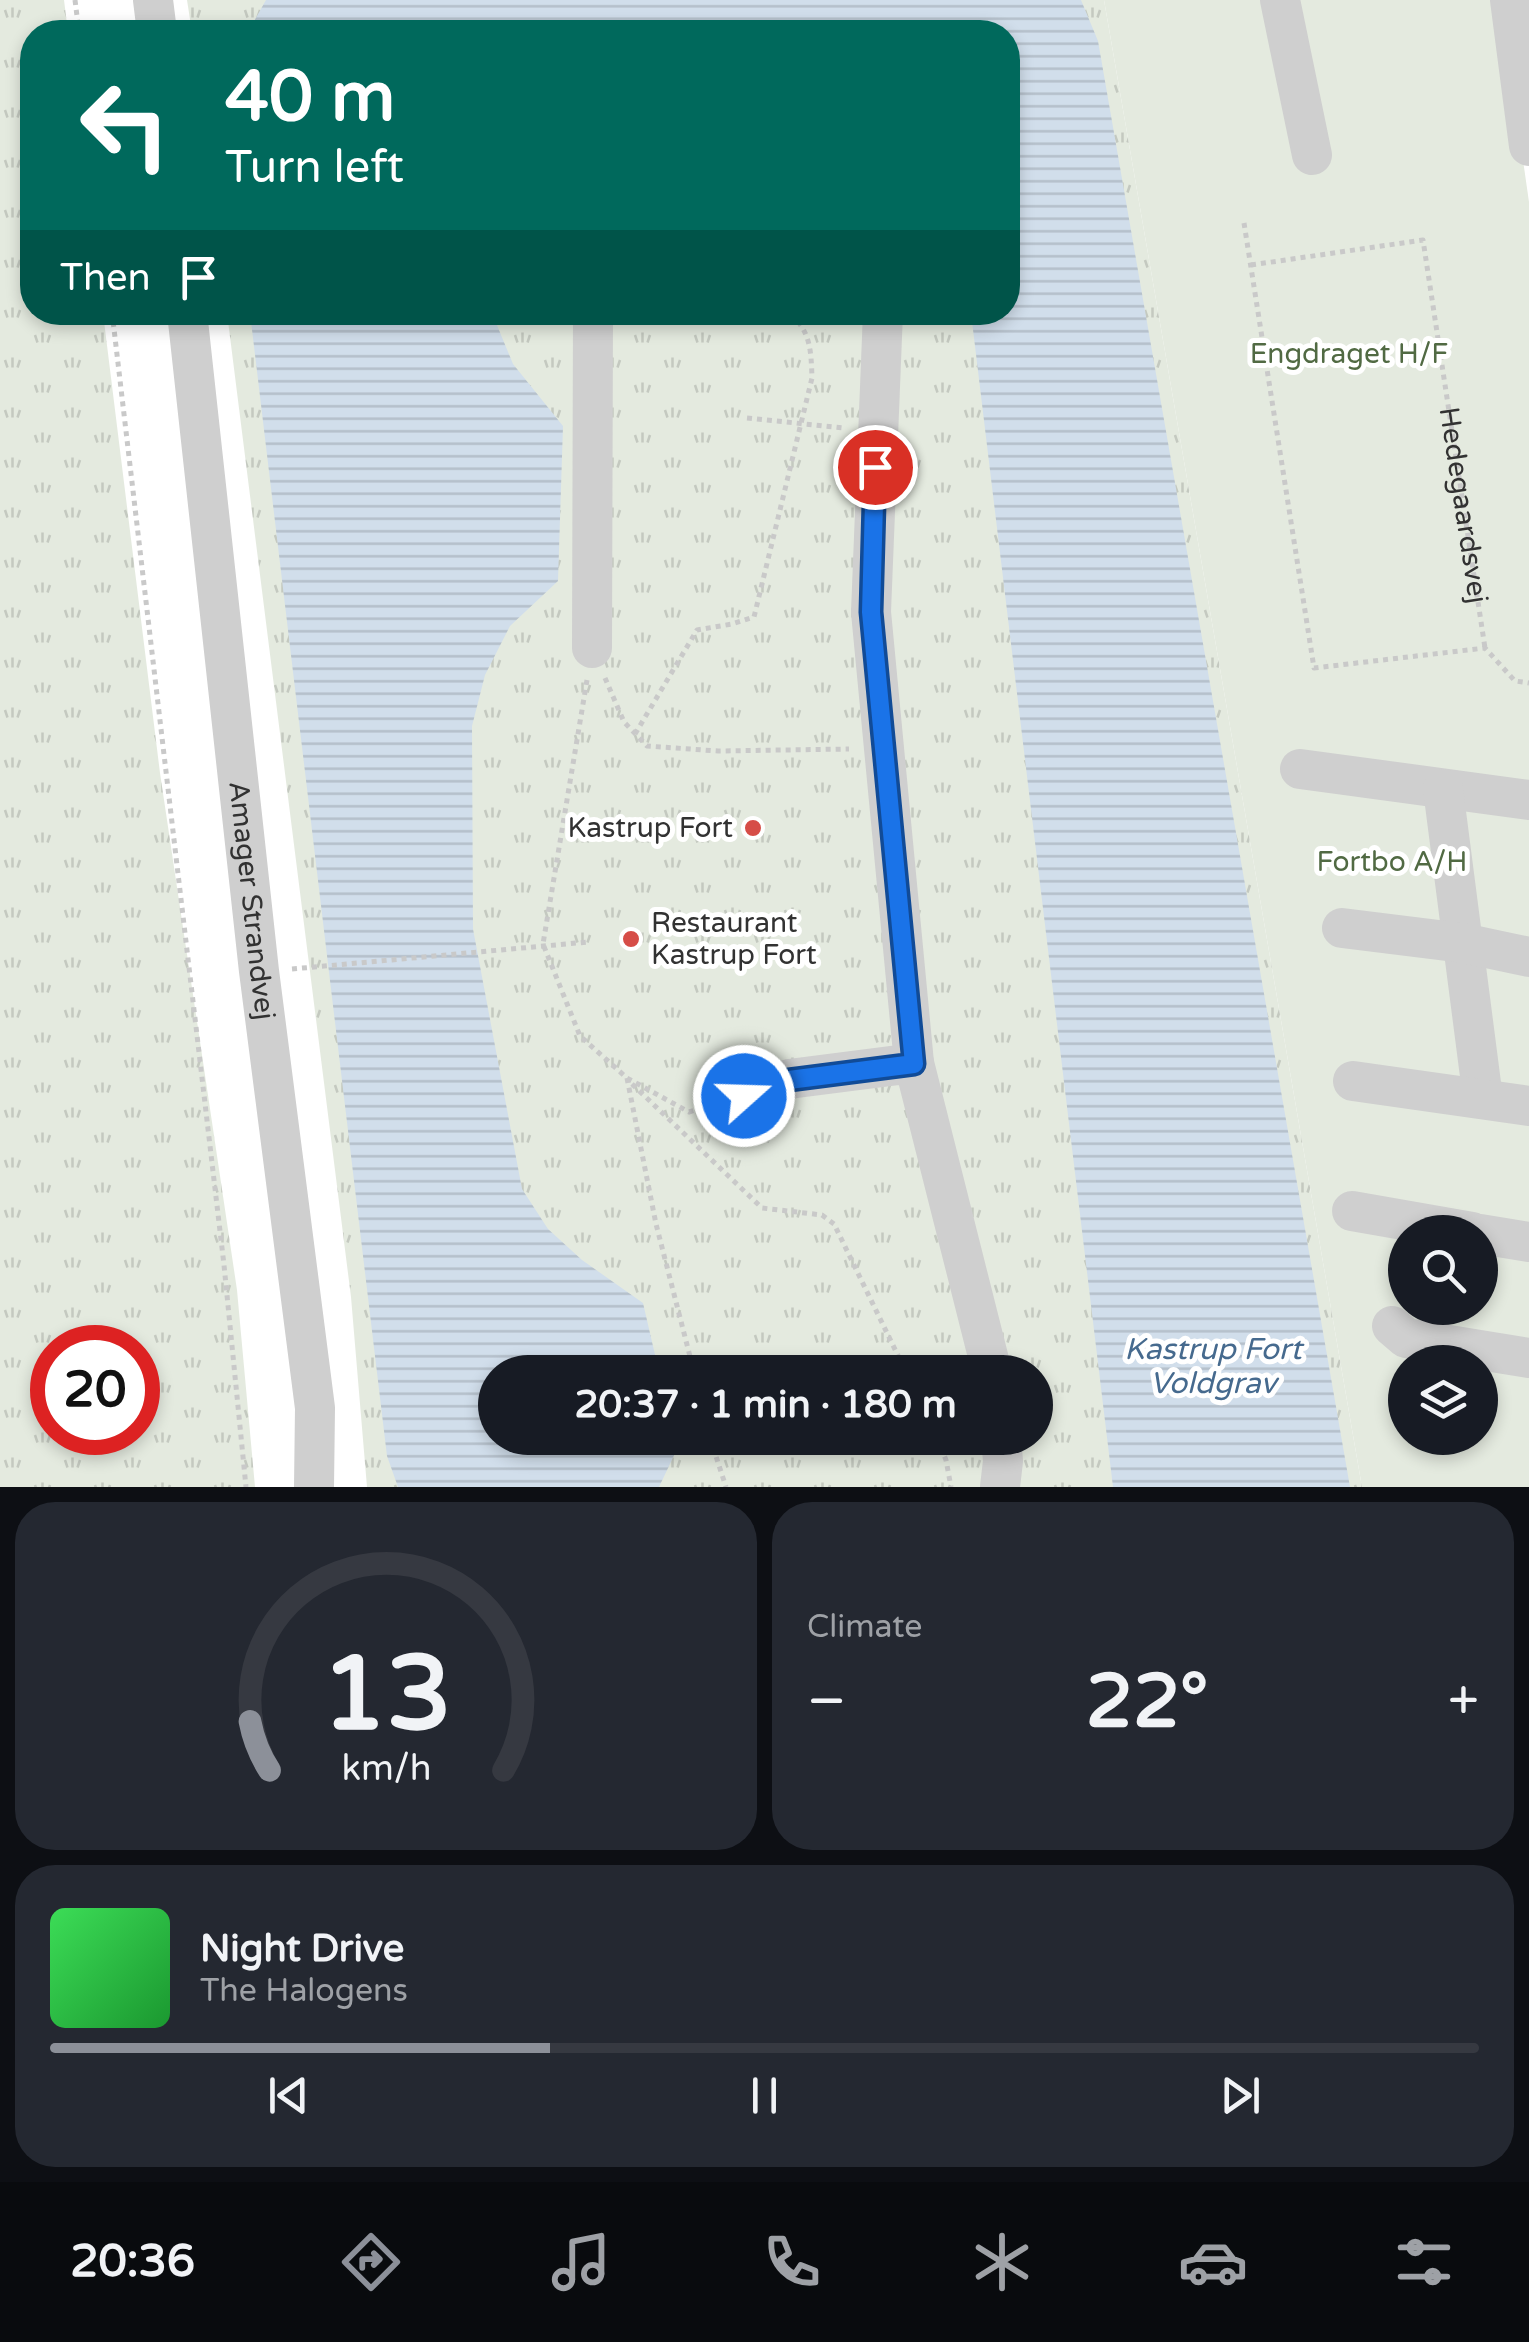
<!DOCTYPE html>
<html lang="en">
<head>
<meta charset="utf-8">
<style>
  body { margin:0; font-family:"Varela Round",sans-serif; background:#242831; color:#f1f3f6; height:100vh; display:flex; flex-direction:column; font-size:38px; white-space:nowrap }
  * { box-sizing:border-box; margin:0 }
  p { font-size:32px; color:#9ea1a6 }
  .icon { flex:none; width:55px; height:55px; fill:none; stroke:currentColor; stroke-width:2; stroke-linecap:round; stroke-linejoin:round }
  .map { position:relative; height:1487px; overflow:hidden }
  .side { display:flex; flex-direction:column; gap:15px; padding:15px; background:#0d0f14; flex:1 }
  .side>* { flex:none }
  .hud { position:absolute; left:20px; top:20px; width:1000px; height:305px; border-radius:40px; box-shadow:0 5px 15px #0003; background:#00695c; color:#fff; overflow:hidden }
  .fabs { position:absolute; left:1388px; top:1215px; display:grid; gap:20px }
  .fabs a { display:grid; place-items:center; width:110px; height:110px; border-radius:50%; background:#171b24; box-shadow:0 5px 15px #0003; font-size:50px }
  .speed { position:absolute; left:30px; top:1325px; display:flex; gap:20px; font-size:50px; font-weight:700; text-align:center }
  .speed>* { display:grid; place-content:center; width:130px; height:130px; border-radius:50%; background:#171b24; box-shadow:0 5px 15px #0003; line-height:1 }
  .speed .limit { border:15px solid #d22; background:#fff; color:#111 }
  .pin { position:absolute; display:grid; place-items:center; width:85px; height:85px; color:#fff; margin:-42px; border:5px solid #fff; border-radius:50%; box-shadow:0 2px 10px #0007 }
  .me { position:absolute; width:110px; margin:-55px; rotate:70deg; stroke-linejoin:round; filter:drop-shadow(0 0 8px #0008) }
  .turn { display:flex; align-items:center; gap:35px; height:210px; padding:0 40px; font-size:45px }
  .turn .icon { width:130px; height:130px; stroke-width:2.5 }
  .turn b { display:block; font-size:70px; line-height:85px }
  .then { display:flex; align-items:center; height:95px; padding:0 40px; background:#0003; gap:20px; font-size:38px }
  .big { font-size:75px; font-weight:700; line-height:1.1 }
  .side .tile { flex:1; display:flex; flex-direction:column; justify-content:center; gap:15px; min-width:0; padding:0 35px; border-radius:40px; background:#242831 }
  .side .dial { align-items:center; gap:0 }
  .dial svg { height:260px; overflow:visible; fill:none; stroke:#363941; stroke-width:7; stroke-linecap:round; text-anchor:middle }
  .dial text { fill:#f1f3f6; stroke:none }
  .song { display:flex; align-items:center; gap:30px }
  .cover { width:120px; height:120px; border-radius:15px; background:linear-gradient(135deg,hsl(130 70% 55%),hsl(130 70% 35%)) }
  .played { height:10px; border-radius:5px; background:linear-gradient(90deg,#8c9099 35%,#363941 35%) }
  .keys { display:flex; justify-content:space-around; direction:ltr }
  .heat { display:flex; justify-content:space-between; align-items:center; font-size:55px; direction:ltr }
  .side .tiles { flex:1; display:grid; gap:15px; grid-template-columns:1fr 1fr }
  .tile:last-child { grid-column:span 2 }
  .trip { position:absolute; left:478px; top:1355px; width:575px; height:100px; border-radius:50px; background:#171b24; box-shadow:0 5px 15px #0003; font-weight:700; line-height:100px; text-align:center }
  .tab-bar { display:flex; height:160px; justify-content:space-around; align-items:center; background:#090b0e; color:#9ea1a6 }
  .tab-bar .icon { width:70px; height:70px }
  .tab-bar .on { color:#8c9099 }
  .tab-bar b { font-size:45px; color:#f1f3f6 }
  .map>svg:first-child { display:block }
  .green { fill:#e4eadf; fill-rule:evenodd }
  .park { fill:url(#park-tufts); fill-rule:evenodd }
  .water { fill:url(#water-rules) }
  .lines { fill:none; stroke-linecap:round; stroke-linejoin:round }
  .path { stroke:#c9c9c9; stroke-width:5; stroke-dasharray:5 5; stroke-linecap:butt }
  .minor { stroke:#cfcfcf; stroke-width:40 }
  .route-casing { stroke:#114b97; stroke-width:25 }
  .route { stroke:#1a73e8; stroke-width:18 }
  .poi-dot { fill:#d64d47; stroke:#fff; stroke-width:4 }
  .labels { text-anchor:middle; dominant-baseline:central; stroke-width:10; stroke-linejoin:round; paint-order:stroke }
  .park-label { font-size:28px; fill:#516a43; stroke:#fff }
  .street-label { font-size:28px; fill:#323232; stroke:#fff }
  .poi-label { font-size:28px; fill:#323232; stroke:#fff; text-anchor:end }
  .water-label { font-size:30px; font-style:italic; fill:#466a8e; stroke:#fff }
</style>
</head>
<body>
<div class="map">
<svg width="1529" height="1487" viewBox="0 0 1529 1487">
  <defs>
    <pattern id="park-tufts" width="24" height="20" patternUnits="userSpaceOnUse" patternTransform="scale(2.5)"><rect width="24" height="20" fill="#e4eadf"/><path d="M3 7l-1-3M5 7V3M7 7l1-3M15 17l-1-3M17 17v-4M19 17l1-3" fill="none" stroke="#c4c9c0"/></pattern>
    <pattern id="water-rules" width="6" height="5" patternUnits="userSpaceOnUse" patternTransform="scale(2.5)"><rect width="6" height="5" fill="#d1deeb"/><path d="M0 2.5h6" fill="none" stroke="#b4bfca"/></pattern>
  </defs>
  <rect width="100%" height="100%" fill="#fff"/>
  <path class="green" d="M1104,0H1500L1529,202V1487H1362ZM1405,1232H1480V1308H1405ZM1405,1362H1480V1438H1405Z"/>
  <g class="park">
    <path d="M0,0H64L68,32H32V312L103,313L160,773L237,1290L255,1487H0ZM52,1348H138V1432H52Z"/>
    <path d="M187,0H1104L1362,1487H367L351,1297L227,313L1008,312V32H192ZM495,1372H1035V1438H495Z"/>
  </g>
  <g class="water">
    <path d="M266,0H1081L1098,41L1350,1487H1113L971,313L1008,312V32H248Z"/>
    <path d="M250,313H492L513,364L563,426L558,581L510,626L485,675L472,726L473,929L522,1189L548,1229L582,1260L643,1303L659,1372H495V1438H675L678,1447L659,1487H398L387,1456Z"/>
  </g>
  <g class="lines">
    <g class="path">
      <path d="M75,0L79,32"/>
      <path d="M1244,223L1314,668L1485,648L1515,681L1529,683"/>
      <path id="s1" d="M1251,265L1423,240L1485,648"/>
      <path d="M112,312L224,1265L246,1487"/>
      <path d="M747,418L844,428"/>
      <path d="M605,678L624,722L647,746L718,751L849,749"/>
      <path d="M587,680L543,944L580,1036L627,1078L689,1112L712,1105"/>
      <path d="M635,734L697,630L732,624L754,617L812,378C811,351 811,330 788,312"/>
      <path d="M292,969L588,942"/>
      <path d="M627,1078L656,1224L694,1372"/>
      <path d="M632,1084L762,1208L822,1215L834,1224L906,1372"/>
      <path d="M710,1438L726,1487"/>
      <path d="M937,1438L946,1460L951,1487"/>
    </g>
    <g class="minor">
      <path d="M153,0L157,32"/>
      <path d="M1280,0L1312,155"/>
      <path d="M1510,0L1529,146"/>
      <path id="s2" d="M187,312L259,971L315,1408L314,1487"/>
      <path d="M883,312L871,612L914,1063"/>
      <path d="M592,648L593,312"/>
      <path d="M1300,769L1529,800"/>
      <path d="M1443,789L1483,1099"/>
      <path d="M1342,928L1463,943L1529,957"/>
      <path d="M1353,1081L1529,1106"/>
      <path d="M743,1096L789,1079L914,1063L992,1372"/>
      <path d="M1352,1211L1472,1232"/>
      <path d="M1480,1234L1529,1242"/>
      <path d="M1392,1326L1406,1338L1529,1358"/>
      <path d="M1000,1487L1003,1461L1001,1438"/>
    </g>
  </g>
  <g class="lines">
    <g class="route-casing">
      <path id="route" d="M744,1096L789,1080L914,1064L871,612L875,467"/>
    </g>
    <use href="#route" class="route"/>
  </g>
  <g class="poi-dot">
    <circle cx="753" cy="828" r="10"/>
    <circle cx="631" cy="939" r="10"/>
  </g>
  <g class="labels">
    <g class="park-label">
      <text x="1349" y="354">Engdraget H/F</text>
      <text x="1392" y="862">Fortbo A/H</text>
    </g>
    <g class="street-label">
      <text stroke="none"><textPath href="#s1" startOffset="442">Hedegaardsvej</textPath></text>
      <text stroke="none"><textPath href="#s2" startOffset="592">Amager Strandvej</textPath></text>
    </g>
    <g class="poi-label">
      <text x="733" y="828">Kastrup Fort</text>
      <text x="651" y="923" text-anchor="start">Restaurant<tspan x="651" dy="32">Kastrup Fort</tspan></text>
    </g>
    <g class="water-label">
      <text x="1213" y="1349">Kastrup Fort<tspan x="1213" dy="34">Voldgrav</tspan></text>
    </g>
  </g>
</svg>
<div class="fabs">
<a><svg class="icon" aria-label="search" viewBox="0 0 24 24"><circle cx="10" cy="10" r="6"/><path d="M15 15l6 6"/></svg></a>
<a><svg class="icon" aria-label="layers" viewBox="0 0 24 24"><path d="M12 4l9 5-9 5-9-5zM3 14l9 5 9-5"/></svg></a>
</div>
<div class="speed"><div class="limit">20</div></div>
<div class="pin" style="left:875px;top:467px;background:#d93025"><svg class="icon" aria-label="arrive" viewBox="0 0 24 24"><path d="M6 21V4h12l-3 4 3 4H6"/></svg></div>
<svg class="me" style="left:744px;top:1096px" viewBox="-20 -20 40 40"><circle r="17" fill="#1a73e8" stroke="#fff" stroke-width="3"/><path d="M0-11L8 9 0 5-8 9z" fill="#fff"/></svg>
<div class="trip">20:37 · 1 min · 180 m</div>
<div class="hud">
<div class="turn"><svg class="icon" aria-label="left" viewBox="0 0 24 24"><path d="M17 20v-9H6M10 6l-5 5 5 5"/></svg><div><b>40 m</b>Turn left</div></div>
<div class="then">Then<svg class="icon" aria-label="arrive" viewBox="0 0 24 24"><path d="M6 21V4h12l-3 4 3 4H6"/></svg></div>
</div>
</div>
<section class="side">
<div class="tiles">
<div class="tile dial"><svg viewBox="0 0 100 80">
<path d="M14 69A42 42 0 1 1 86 69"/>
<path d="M14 69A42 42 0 0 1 8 54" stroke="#8c9099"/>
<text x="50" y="56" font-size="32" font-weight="700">13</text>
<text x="50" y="72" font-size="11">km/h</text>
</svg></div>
<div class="tile"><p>Climate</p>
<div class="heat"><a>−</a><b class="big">22°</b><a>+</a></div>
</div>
<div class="tile">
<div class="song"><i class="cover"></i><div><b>Night Drive</b><p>The Halogens</p></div></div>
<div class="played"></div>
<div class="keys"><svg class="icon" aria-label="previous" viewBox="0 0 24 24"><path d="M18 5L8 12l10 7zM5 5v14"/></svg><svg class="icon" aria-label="pause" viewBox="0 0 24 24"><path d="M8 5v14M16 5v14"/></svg><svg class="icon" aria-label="next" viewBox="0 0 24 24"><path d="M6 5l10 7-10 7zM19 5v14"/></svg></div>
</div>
</div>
</section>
<nav class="tab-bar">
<b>20:36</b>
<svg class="icon on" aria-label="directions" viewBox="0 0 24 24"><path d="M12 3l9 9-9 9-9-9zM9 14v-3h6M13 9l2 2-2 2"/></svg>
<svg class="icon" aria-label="music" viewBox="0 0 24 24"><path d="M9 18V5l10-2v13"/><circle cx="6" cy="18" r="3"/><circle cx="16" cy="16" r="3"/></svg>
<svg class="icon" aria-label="phone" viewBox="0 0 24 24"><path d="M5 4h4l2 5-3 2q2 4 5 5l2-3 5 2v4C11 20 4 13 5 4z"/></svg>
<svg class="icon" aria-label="climate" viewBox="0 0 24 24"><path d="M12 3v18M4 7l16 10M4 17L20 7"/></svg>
<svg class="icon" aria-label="car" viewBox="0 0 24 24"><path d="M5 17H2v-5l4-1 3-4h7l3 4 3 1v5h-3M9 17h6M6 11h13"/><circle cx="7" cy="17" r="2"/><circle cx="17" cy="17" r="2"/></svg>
<svg class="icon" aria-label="filters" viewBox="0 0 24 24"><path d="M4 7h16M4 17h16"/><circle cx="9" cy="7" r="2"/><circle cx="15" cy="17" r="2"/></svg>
</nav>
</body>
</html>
